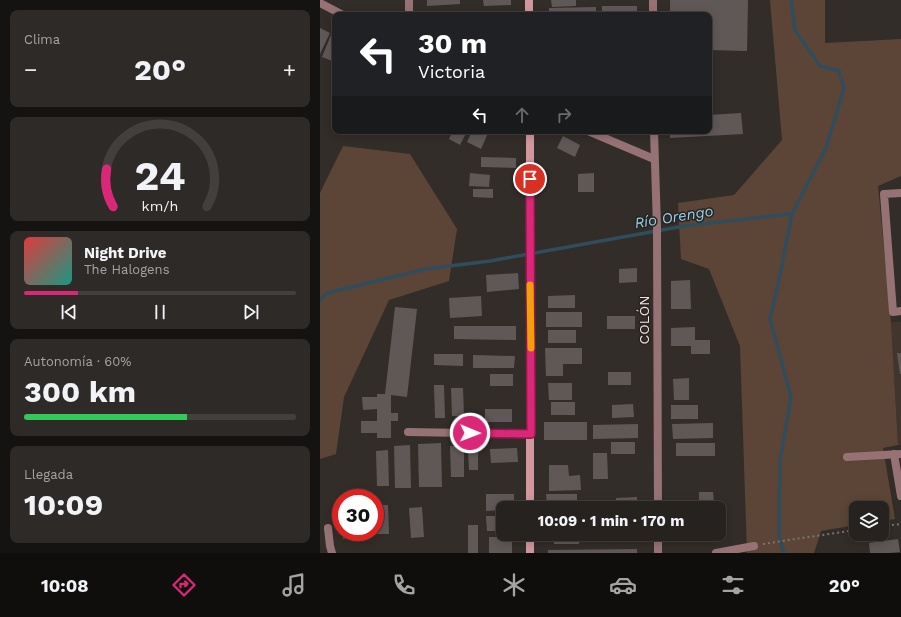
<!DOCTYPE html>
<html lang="es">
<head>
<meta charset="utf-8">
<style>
  body { margin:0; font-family:"Work Sans",sans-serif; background:#2e2a28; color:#f1f3f6; height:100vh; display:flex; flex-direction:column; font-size:15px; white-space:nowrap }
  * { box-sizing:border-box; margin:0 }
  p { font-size:13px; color:#a4a4a4 }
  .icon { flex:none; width:22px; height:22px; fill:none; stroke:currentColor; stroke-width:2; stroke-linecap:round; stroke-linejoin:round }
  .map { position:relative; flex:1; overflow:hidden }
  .sheet { display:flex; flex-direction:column; gap:10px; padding:10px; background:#151311; width:320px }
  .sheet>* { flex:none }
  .top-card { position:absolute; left:12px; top:12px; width:380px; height:122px; border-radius:8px; box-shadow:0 2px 10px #0003,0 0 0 1px #423f3d; background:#202124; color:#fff; overflow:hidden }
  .controls { position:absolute; left:529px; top:501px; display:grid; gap:8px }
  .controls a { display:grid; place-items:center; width:40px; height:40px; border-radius:8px; background:#26221f; box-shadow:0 2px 10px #0003,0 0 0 1px #423f3d; font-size:20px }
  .speed { position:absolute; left:12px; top:489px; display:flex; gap:8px; font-size:20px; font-weight:700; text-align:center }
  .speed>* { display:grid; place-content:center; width:52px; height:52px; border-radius:50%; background:#26221f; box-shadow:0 2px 10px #0003,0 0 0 1px #423f3d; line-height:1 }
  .speed .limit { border:6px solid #d22; background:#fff; color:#111 }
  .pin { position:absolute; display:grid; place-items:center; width:34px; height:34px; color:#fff; margin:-17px; border:2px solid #fff; border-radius:50%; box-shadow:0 1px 4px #0007 }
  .me { position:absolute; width:44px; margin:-22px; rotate:91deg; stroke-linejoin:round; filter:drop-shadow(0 0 3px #0008) }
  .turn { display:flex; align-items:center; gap:14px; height:84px; padding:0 20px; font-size:18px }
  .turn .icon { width:52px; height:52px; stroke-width:2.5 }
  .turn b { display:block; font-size:28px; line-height:34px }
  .lanes { display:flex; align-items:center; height:38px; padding:0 20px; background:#0003; justify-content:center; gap:20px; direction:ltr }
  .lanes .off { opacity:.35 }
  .big { font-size:30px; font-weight:700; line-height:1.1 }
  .sheet .widget { flex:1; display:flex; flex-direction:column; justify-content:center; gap:6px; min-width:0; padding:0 14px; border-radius:8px; background:#2e2a28 }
  .sheet .dial { align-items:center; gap:0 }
  .dial svg { height:104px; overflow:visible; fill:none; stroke:#423f3d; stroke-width:7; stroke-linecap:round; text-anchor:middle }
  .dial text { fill:#f1f3f6; stroke:none }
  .song { display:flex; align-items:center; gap:12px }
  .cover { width:48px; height:48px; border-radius:6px; background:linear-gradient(135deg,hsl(0 70% 55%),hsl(170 70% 35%)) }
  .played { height:4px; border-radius:2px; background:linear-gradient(90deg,#db2777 20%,#423f3d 20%) }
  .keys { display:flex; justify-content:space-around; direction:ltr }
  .heat { display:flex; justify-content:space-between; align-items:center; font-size:22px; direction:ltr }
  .charge { height:6px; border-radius:3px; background:linear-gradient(90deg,#34c759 60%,#423f3d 0) }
  .trip { position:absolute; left:176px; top:501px; width:230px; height:40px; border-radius:8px; background:#26221f; box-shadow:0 2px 10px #0003,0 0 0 1px #423f3d; font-weight:700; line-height:40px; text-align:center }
  .menu { display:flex; height:64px; justify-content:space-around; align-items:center; background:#0f0e0c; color:#a4a4a4 }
  .menu .icon { width:28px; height:28px }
  .menu .current { color:#db2777 }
  .menu b { font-size:18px; color:#f1f3f6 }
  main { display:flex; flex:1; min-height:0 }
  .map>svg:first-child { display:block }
  .built { fill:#41352e }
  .green { fill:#5c4536 }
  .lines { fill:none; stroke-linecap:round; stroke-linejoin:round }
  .stream { stroke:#304d5d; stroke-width:3.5 }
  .building { fill:#605857 }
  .path { stroke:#797470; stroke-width:2; stroke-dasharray:2 3; stroke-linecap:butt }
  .street { stroke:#977274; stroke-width:8 }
  .secondary { stroke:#d2979c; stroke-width:8 }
  .route-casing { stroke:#8e194d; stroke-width:10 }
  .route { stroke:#db2777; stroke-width:7 }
  .slow { stroke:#f59e0b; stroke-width:7 }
  .labels { text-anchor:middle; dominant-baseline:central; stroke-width:3; stroke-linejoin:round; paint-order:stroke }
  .street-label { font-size:14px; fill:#ece8e6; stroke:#29231f }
  .water-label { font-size:15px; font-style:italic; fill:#95ceee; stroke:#29231f }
</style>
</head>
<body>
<main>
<section class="sheet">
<div class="widget"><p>Clima</p>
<div class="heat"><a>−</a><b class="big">20°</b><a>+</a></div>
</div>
<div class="widget dial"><svg viewBox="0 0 100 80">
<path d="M14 69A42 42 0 1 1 86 69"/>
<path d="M14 69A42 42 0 0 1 9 40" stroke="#db2777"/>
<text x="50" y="56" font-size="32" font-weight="700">24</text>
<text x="50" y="72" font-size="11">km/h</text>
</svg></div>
<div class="widget">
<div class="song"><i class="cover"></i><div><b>Night Drive</b><p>The Halogens</p></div></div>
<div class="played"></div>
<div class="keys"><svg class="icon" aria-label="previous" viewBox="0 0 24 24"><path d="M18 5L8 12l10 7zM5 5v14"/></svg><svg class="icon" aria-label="pause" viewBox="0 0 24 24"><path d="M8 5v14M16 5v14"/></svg><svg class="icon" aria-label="next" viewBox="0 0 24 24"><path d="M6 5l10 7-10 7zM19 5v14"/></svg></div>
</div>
<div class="widget"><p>Autonomía · 60%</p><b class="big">300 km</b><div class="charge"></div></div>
<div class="widget"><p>Llegada</p><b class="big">10:09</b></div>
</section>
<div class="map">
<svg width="581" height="553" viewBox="0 0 581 553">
  <rect width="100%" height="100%" fill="#332d29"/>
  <path class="built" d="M571,322H581V445H578Z"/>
  <g class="green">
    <path d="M450,0H505V43L581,39V176L558,186L571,322L578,445L563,448L575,519L562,521V508H536V525L501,531L494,553H427L420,346L389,269L361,259L358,203L414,195L462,140Z"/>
    <path d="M23,146L90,154L137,229L129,281L69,300L24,397L16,454L0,459V193Z"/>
  </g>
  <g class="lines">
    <g class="stream">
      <path d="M0,300L7,293L106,269L170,261L364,226L472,214"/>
      <path d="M464,553L459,536L460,461L471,397L450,319L457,289L472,214L506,148L524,88L519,71L500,66L475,30L471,0"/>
    </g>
  </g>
  <g class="building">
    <path d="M107,0H140V4L107,6Z"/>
    <path d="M163,0H191V5L164,6Z"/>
    <path d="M231,0H256V6L232,7Z"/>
    <path d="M350,0H428L427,51L389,50V15H350Z"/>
    <rect x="282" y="6" width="35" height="9"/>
    <path d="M276,7V15H229V8Z"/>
    <path d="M118,11V15H100V12Z"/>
    <path d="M140,11V15H123L122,12Z"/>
    <path d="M0,28L10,33L0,54Z"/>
    <path d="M11,35L15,37V62L2,57Z"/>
    <path d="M421,113L423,134L350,138V131H389V115Z"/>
    <path d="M133,131H147L140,145L129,139Z"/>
    <path d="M152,131H169L161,149L147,142Z"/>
    <path d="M243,136L260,145L255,157L237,148Z"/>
    <path d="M161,157L196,158V168L161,167Z"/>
    <path d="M150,173L170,175L169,187L149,186Z"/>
    <path d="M274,173V192H258V174Z"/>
    <path d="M153,189H173V198L153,197Z"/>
    <path d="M317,268V282L299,283V269Z"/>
    <path d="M198,273L199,289L167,292L166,275Z"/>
    <path d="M370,280L371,309H351V281Z"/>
    <path d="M255,295V308H228V296Z"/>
    <path d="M161,296L162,316L130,318L129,298Z"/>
    <path d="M75,307L97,309L87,397L71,395V413H78V421H71V438H57V433H41V421H57V409L43,410L42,397H57V394H65Z"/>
    <rect x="226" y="312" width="36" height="15"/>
    <rect x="287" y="316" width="28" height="13"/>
    <path d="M134,326H196V340L134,339Z"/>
    <path d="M375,327V340H390V354H371V346H351V328Z"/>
    <rect x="228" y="330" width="28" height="13"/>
    <path d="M225,348H262V364H243V376H226Z"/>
    <path d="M577,353H581V374H580Z"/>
    <path d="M114,354H143V366L114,365Z"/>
    <path d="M153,355L195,356L194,368H153Z"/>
    <rect x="288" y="372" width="23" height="13"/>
    <rect x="170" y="374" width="23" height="12"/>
    <path d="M369,378V400H354L353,379Z"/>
    <path d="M228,383H252V400H229Z"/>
    <path d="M114,385H124L125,418H115Z"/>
    <path d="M131,388H143L144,416H132Z"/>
    <rect x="231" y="402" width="24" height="13"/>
    <path d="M313,404L314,417L292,418V405Z"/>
    <rect x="351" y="405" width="27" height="14"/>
    <rect x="165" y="409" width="27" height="13"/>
    <rect x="224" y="422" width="43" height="18"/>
    <path d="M393,423V438L353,439L352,424Z"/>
    <path d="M318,424V438L273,439V425Z"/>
    <rect x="291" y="442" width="24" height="12"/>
    <path d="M121,443L122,487H99L98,444Z"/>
    <rect x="356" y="443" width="39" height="13"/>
    <path d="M90,445L91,488H75L74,446Z"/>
    <path d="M130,446H144V477H131Z"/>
    <path d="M197,448L198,462L171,463L170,449Z"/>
    <path d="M68,450L69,486H57L56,451Z"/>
    <path d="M148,450H158V470H149Z"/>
    <path d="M273,453H287L288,479H273Z"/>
    <path d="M229,465H248L249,476L260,475L261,490L229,491Z"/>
    <path d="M379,492H393L394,502H379Z"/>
    <path d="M166,494H194V508H183V510L166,511Z"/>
    <path d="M226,494H257V508H227Z"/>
    <path d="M317,497V507L296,508V498Z"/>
    <path d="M55,505H68L69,534H53V532H55Z"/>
    <path d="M102,507L104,537L91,538L89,508Z"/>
    <path d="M166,516H183V531H167Z"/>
    <rect x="148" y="525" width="10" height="28"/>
    <path d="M22,532H40V538L23,539Z"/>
    <rect x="234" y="534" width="25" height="10"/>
    <path d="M299,534H314V540L299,541Z"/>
    <rect x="367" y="534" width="10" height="7"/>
    <rect x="169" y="537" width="23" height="16"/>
    <path d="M578,539L580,552L570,553H550L549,543Z"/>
    <path d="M317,549V553H228V550Z"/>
  </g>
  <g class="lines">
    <g class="path">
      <path d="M562,526L581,524"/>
      <path d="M443,544L475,539L536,530"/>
    </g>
    <g class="street">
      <path d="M89,0V15"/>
      <path d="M333,0V15"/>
      <path d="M0,3L23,15"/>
      <path d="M268,131L334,159"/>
      <path d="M334,131L337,227L338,508"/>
      <path d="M581,193L564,194L573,312L581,311"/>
      <path d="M88,432L211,434"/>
      <path d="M574,454L581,496"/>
      <path d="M527,457L581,454"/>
      <path d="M8,528L10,546L12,553"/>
      <path d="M338,534V553"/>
      <path d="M396,553L434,546"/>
    </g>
    <g class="secondary">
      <path d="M209,0V15"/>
      <path d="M210,131V508"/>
      <path d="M210,553V534"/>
    </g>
  </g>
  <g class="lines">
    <g class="route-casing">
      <path id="route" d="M150,433L211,434L210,179"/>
    </g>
    <use href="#route" class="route"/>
    <path class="slow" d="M210,285L211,348"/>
  </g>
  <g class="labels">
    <g class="street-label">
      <text transform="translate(324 320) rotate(-90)">COLÓN</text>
    </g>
    <g class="water-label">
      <text transform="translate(354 217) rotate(-9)">Río Orengo</text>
    </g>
  </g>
</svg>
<div class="controls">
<a><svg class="icon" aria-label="layers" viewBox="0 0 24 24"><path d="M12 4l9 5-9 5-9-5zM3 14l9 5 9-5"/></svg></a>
</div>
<div class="speed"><div class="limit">30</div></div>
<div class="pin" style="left:210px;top:179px;background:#d93025"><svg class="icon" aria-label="arrive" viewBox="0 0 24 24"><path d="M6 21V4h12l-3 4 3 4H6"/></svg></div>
<svg class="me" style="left:150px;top:433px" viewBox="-20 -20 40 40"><circle r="17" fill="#db2777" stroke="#fff" stroke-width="3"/><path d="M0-11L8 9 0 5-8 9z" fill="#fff"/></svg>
<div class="trip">10:09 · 1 min · 170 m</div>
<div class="top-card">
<div class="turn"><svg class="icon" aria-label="left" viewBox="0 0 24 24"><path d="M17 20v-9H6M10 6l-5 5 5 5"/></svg><div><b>30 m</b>Victoria</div></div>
<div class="lanes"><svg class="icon" aria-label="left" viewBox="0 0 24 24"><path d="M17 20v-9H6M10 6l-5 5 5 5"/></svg><svg class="icon off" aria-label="ahead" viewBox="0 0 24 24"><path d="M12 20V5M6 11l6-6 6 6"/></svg><svg class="icon off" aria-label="right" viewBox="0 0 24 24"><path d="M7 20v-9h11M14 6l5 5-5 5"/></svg></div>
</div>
</div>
</main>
<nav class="menu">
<b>10:08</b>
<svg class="icon current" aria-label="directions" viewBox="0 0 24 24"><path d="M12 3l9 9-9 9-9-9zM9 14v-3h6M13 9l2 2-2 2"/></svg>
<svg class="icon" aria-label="music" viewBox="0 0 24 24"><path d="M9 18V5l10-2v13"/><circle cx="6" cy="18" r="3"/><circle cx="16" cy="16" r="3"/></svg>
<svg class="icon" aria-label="phone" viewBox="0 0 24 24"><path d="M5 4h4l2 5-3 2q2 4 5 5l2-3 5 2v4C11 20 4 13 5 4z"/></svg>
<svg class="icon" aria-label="climate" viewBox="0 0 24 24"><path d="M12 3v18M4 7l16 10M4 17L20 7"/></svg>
<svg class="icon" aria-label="car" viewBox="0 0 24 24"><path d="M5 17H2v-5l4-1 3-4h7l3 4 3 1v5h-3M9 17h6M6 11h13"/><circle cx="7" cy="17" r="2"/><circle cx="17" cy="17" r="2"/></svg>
<svg class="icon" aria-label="filters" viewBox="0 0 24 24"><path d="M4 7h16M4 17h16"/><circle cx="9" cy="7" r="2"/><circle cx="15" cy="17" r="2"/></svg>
<b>20°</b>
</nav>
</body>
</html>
